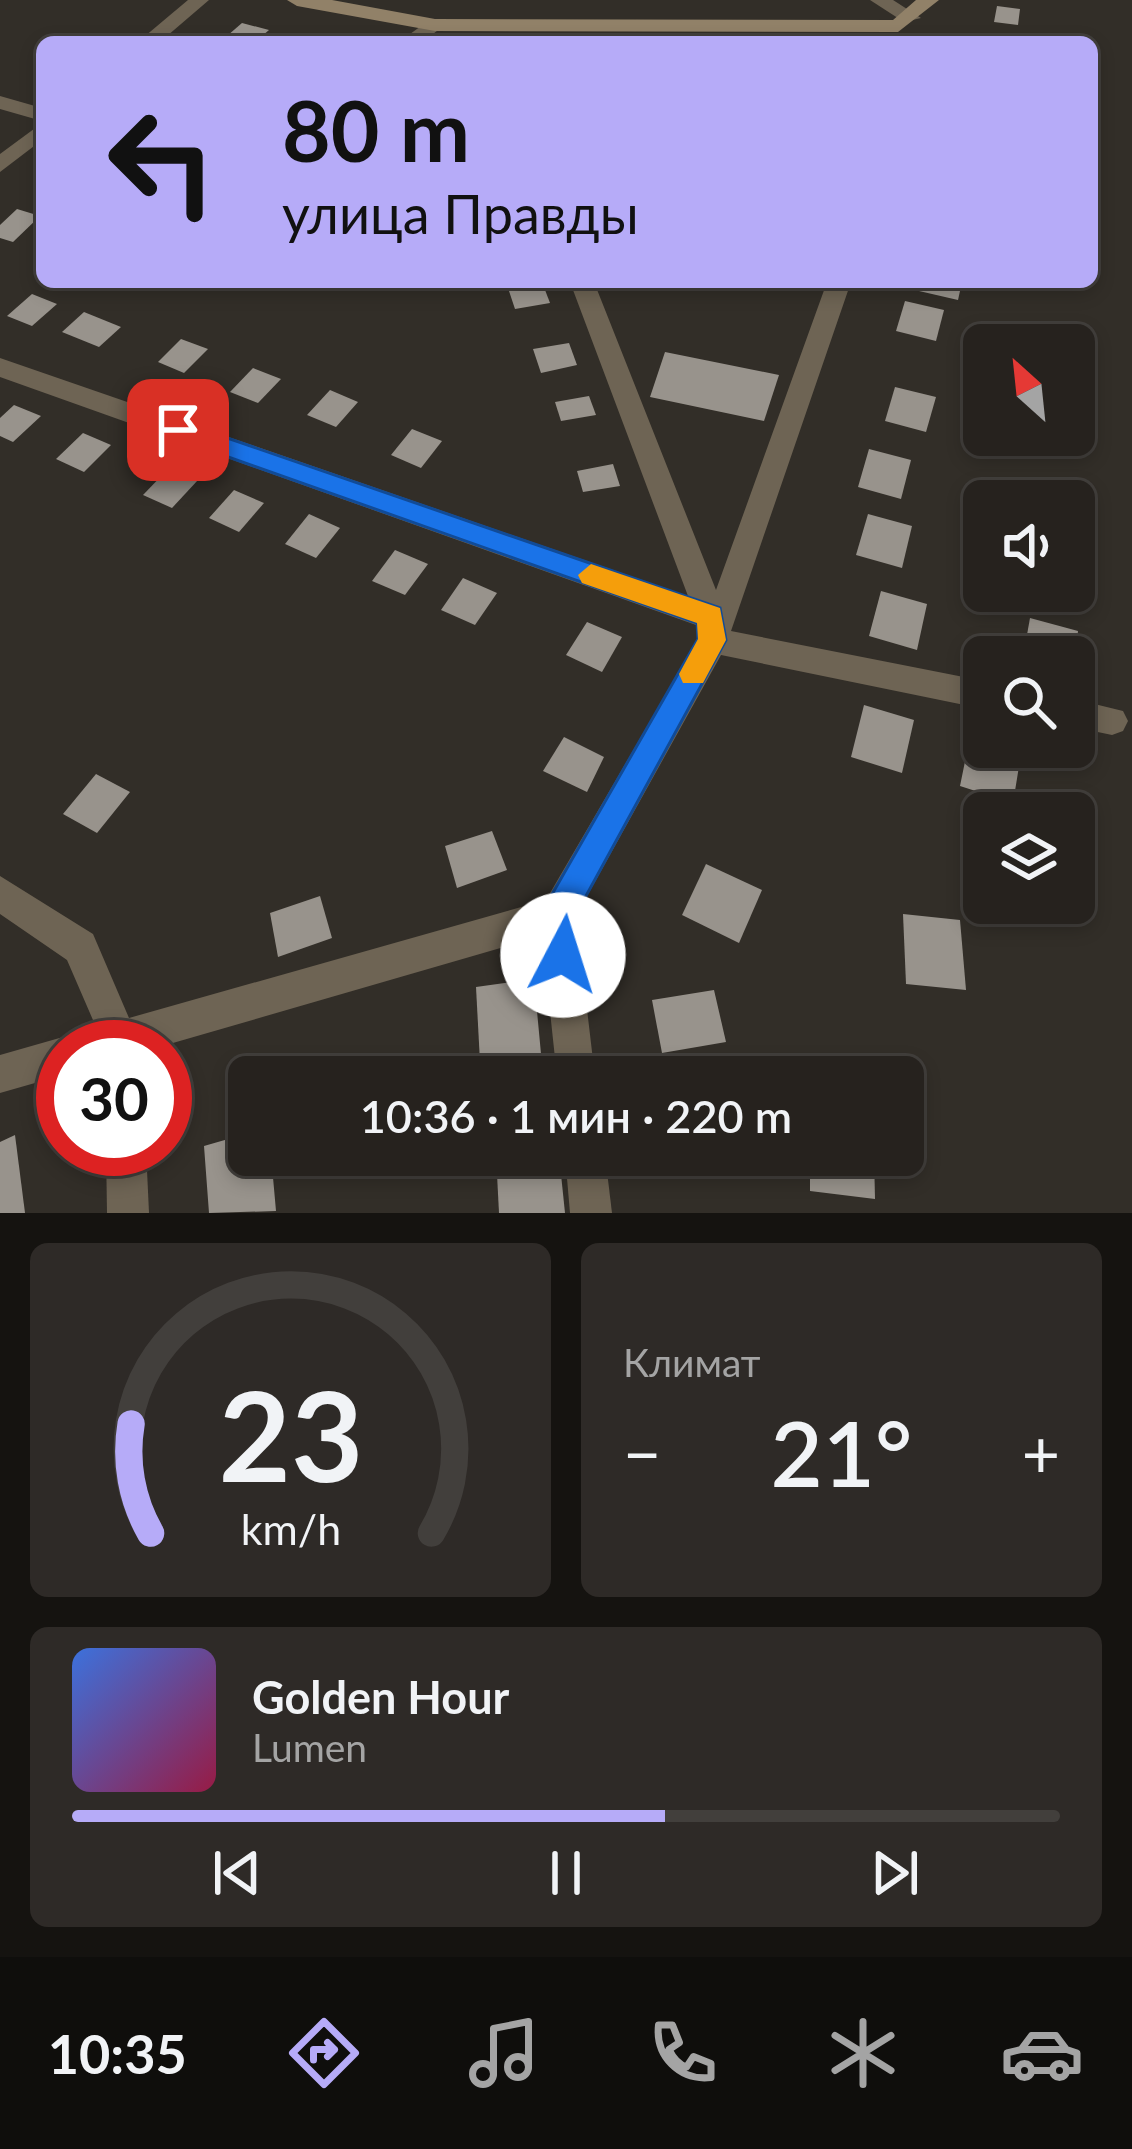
<!DOCTYPE html>
<html lang="ru">
<head>
<meta charset="utf-8">
<style>
  body { margin:0; font-family:Lato,sans-serif; background:#2e2a27; color:#f1f3f6; height:100vh; display:flex; flex-direction:column; font-size:45px; white-space:nowrap }
  * { box-sizing:border-box; margin:0 }
  p { font-size:39px; color:#a4a4a4 }
  .icon { flex:none; width:66px; height:66px; fill:none; stroke:currentColor; stroke-width:2; stroke-linecap:round; stroke-linejoin:round }
  .map { position:relative; height:1213px; overflow:hidden }
  .details { display:flex; flex-direction:column; gap:30px; padding:30px; background:#151310; flex:1 }
  .details>* { flex:none }
  .guide { position:absolute; left:36px; top:36px; width:1062px; height:252px; border-radius:18px; box-shadow:0 6px 18px #0003,0 0 0 3px #423f3c; background:#b6abf8; color:#111; overflow:hidden }
  .needle { width:78px; rotate:333deg }
  .tools { position:absolute; left:963px; top:324px; display:grid; gap:24px }
  .tools a { display:grid; place-items:center; width:132px; height:132px; border-radius:18px; background:#26221e; box-shadow:0 6px 18px #0003,0 0 0 3px #423f3c; font-size:60px }
  .speed { position:absolute; left:36px; top:1020px; display:flex; gap:24px; font-size:60px; font-weight:700; text-align:center }
  .speed>* { display:grid; place-content:center; width:156px; height:156px; border-radius:50%; background:#26221e; box-shadow:0 6px 18px #0003,0 0 0 3px #423f3c; line-height:1 }
  .speed .limit { border:18px solid #d22; background:#fff; color:#111 }
  .pin { position:absolute; display:grid; place-items:center; width:102px; height:102px; color:#fff; margin:-51px; border-radius:24px; box-shadow:0 6px 18px #0006 }
  .me { position:absolute; width:132px; margin:-66px; rotate:5deg; stroke-linejoin:round; filter:drop-shadow(0 0 9px #0008) }
  .turn { display:flex; align-items:center; gap:42px; height:252px; padding:0 48px; font-size:54px }
  .turn .icon { width:156px; height:156px; stroke-width:2.5 }
  .turn b { display:block; font-size:84px; line-height:102px }
  .big { font-size:90px; font-weight:600; line-height:1.1 }
  .details .widget { flex:1; display:flex; flex-direction:column; justify-content:center; gap:18px; min-width:0; padding:0 42px; border-radius:18px; background:#2e2a27 }
  .details .dial { align-items:center; gap:0 }
  .dial svg { height:312px; overflow:visible; fill:none; stroke:#423f3c; stroke-width:7; stroke-linecap:round; text-anchor:middle }
  .dial text { fill:#f1f3f6; stroke:none }
  .song { display:flex; align-items:center; gap:36px }
  .cover { width:144px; height:144px; border-radius:18px; background:linear-gradient(135deg,hsl(220 70% 55%),hsl(340 70% 35%)) }
  .played { height:12px; border-radius:6px; background:linear-gradient(90deg,#b6abf8 60%,#423f3c 60%) }
  .keys { display:flex; justify-content:space-around; direction:ltr }
  .heat { display:flex; justify-content:space-between; align-items:center; font-size:66px; direction:ltr }
  .details .tiles { flex:1; display:grid; gap:30px; grid-template-columns:1fr 1fr }
  .widget:last-child { grid-column:span 2 }
  .trip { position:absolute; left:228px; top:1056px; width:696px; height:120px; border-radius:18px; background:#26221e; box-shadow:0 6px 18px #0003,0 0 0 3px #423f3c; font-weight:600; line-height:120px; text-align:center }
  .tab-bar { display:flex; height:192px; justify-content:space-around; align-items:center; background:#0f0e0c; color:#a4a4a4 }
  .tab-bar .icon { width:84px; height:84px }
  .tab-bar .current { color:#b6abf8 }
  .tab-bar b { font-size:54px; color:#f1f3f6 }
  .map>svg:first-child { display:block }
  .building { fill:#98938c }
  .lines { fill:none; stroke-linecap:round; stroke-linejoin:round }
  .minor { fill:#6e6454; fill-rule:evenodd }
  .secondary { fill:#918168; fill-rule:evenodd }
  .route { fill:#1a73e8; stroke:#114b97; stroke-width:3 }
  .slow { fill:#f59e0b }
</style>
</head>
<body>
<div class="map">
<svg width="1132" height="1213" viewBox="0 0 1132 1213">
  <rect width="100%" height="100%" fill="#322e28"/>
  <g class="building">
    <path d="M997,6L1020,9L1018,25L994,22Z"/>
    <path d="M242,23L269,30L255,42H220Z"/>
    <path d="M17,209L40,216L13,242L0,238V225Z"/>
    <path d="M542,282L550,303L515,309L508,288Z"/>
    <path d="M922,282H962L958,300L919,291Z"/>
    <path d="M32,294L57,304L32,326L7,316Z"/>
    <path d="M905,301L944,310L936,341L896,331Z"/>
    <path d="M84,312L121,327L99,347L62,332Z"/>
    <path d="M181,339L208,349L184,373L158,362Z"/>
    <path d="M569,343L577,365L541,373L533,349Z"/>
    <path d="M665,352L779,375L764,421L650,397Z"/>
    <path d="M253,368L281,379L258,403L230,392Z"/>
    <path d="M895,387L936,397L926,432L885,421Z"/>
    <path d="M330,390L358,402L336,427L307,415Z"/>
    <path d="M589,396L596,415L561,421L555,402Z"/>
    <path d="M14,405L41,416L13,442L0,436V418Z"/>
    <path d="M412,429L442,441L421,468L391,455Z"/>
    <path d="M83,433L111,445L84,472L56,459Z"/>
    <path d="M869,449L911,460L901,499L858,487Z"/>
    <path d="M613,464L620,486L583,492L577,471Z"/>
    <path d="M169,468L198,480L172,508L143,495Z"/>
    <path d="M234,490L264,503L239,532L209,518Z"/>
    <path d="M309,514L340,528L316,558L285,544Z"/>
    <path d="M868,514L912,526L902,568L856,555Z"/>
    <path d="M395,550L428,564L405,595L372,581Z"/>
    <path d="M463,578L497,593L475,625L441,610Z"/>
    <path d="M881,591L927,604L917,650L869,636Z"/>
    <path d="M1030,618L1078,631L1075,657H1023Z"/>
    <path d="M587,622L622,637L602,672L566,655Z"/>
    <path d="M864,705L914,720L902,773L851,757Z"/>
    <path d="M971,732L984,736V747L1022,748L1013,803L960,786Z"/>
    <path d="M564,737L604,757L587,792L543,771Z"/>
    <path d="M96,774L130,792L97,833L63,814Z"/>
    <path d="M492,831L507,870L457,888L445,846Z"/>
    <path d="M706,864L762,890L739,943L682,915Z"/>
    <path d="M320,896L332,938L278,957L270,913Z"/>
    <path d="M903,914L960,920L966,990L906,984Z"/>
    <path d="M534,979L541,1054L480,1062L476,987Z"/>
    <path d="M714,990L726,1042L662,1053L652,1000Z"/>
    <path d="M249,1133V1155H271L276,1211L209,1213L204,1146Z"/>
    <path d="M15,1135L25,1213H0V1142Z"/>
    <path d="M496,1155H559L565,1213H499Z"/>
    <path d="M810,1155H874L875,1199L810,1191Z"/>
  </g>
  <g class="lines">
    <g class="minor">
      <path d="M188,0H209L160,42H138Z"/>
      <path d="M870,0H893L921,18L904,22Z"/>
      <path d="M428,21L445,25L422,42H399Z"/>
      <path d="M0,96L42,108V121L0,109Z"/>
      <path d="M42,123V140L0,172V154Z"/>
      <path d="M570,282H594L716,590L827,282H851L731,631L984,681V709L721,655L576,916L595,1077H557L542,936L159,1047H63V1075L0,1093V1055L63,1037L76,1042L80,1034L96,1027L67,960L0,914V876L93,934L129,1018L546,900L698,639L696,625L0,377V358L688,596Z"/>
      <path d="M1074,699L1123,711L1128,721L1123,731L1112,735L1074,727Z"/>
      <path d="M106,1149H146L149,1213H107Z"/>
      <path d="M565,1155H605L612,1213H570Z"/>
    </g>
    <path class="secondary" d="M287,0H332L435,19L893,20L916,0H939L898,32L435,31L297,6Z"/>
  </g>
  <path class="route" d="M178,421L720,608L726,640L575,916L579,955L575,967L563,971L551,967L542,914L547,903L698,639L697,623L169,436L165,430Z"/>
  <path class="slow" d="M591,564L720,608L726,640L703,683H683L679,674L698,639L697,623L582,583L578,575Z"/>
</svg>
<div class="tools">
<a><svg class="needle" viewBox="-14 -14 28 28"><path d="M0-13l5 13h-10z" fill="#e53935"/><path d="M0 13l5-13h-10z" fill="#a4a4a4"/></svg></a>
<a><svg class="icon" aria-label="sound" viewBox="0 0 24 24"><path d="M4 9h4l5-4v14l-5-4H4zM17 9q2 3 0 6"/></svg></a>
<a><svg class="icon" aria-label="search" viewBox="0 0 24 24"><circle cx="10" cy="10" r="6"/><path d="M15 15l6 6"/></svg></a>
<a><svg class="icon" aria-label="layers" viewBox="0 0 24 24"><path d="M12 4l9 5-9 5-9-5zM3 14l9 5 9-5"/></svg></a>
</div>
<div class="speed"><div class="limit">30</div></div>
<div class="pin" style="left:178px;top:430px;background:#d93025"><svg class="icon" aria-label="arrive" viewBox="0 0 24 24"><path d="M6 21V4h12l-3 4 3 4H6"/></svg></div>
<svg class="me" style="left:563px;top:955px" viewBox="-20 -20 40 40"><circle r="19" fill="#fff"/><path d="M0-13L10 11 0 6-10 11z" fill="#1a73e8"/></svg>
<div class="trip">10:36 · 1 мин · 220 m</div>
<div class="guide">
<div class="turn"><svg class="icon" aria-label="left" viewBox="0 0 24 24"><path d="M17 20v-9H6M10 6l-5 5 5 5"/></svg><div><b>80 m</b>улица Правды</div></div>
</div>
</div>
<section class="details">
<div class="tiles">
<div class="widget dial"><svg viewBox="0 0 100 80">
<path d="M14 69A42 42 0 1 1 86 69"/>
<path d="M14 69A42 42 0 0 1 9 41" stroke="#b6abf8"/>
<text x="50" y="56" font-size="32" font-weight="700">23</text>
<text x="50" y="72" font-size="11">km/h</text>
</svg></div>
<div class="widget"><p>Климат</p>
<div class="heat"><a>−</a><b class="big">21°</b><a>+</a></div>
</div>
<div class="widget">
<div class="song"><i class="cover"></i><div><b>Golden Hour</b><p>Lumen</p></div></div>
<div class="played"></div>
<div class="keys"><svg class="icon" aria-label="previous" viewBox="0 0 24 24"><path d="M18 5L8 12l10 7zM5 5v14"/></svg><svg class="icon" aria-label="pause" viewBox="0 0 24 24"><path d="M8 5v14M16 5v14"/></svg><svg class="icon" aria-label="next" viewBox="0 0 24 24"><path d="M6 5l10 7-10 7zM19 5v14"/></svg></div>
</div>
</div>
</section>
<nav class="tab-bar">
<b>10:35</b>
<svg class="icon current" aria-label="directions" viewBox="0 0 24 24"><path d="M12 3l9 9-9 9-9-9zM9 14v-3h6M13 9l2 2-2 2"/></svg>
<svg class="icon" aria-label="music" viewBox="0 0 24 24"><path d="M9 18V5l10-2v13"/><circle cx="6" cy="18" r="3"/><circle cx="16" cy="16" r="3"/></svg>
<svg class="icon" aria-label="phone" viewBox="0 0 24 24"><path d="M5 4h4l2 5-3 2q2 4 5 5l2-3 5 2v4C11 20 4 13 5 4z"/></svg>
<svg class="icon" aria-label="climate" viewBox="0 0 24 24"><path d="M12 3v18M4 7l16 10M4 17L20 7"/></svg>
<svg class="icon" aria-label="car" viewBox="0 0 24 24"><path d="M5 17H2v-5l4-1 3-4h7l3 4 3 1v5h-3M9 17h6M6 11h13"/><circle cx="7" cy="17" r="2"/><circle cx="17" cy="17" r="2"/></svg>
</nav>
</body>
</html>
